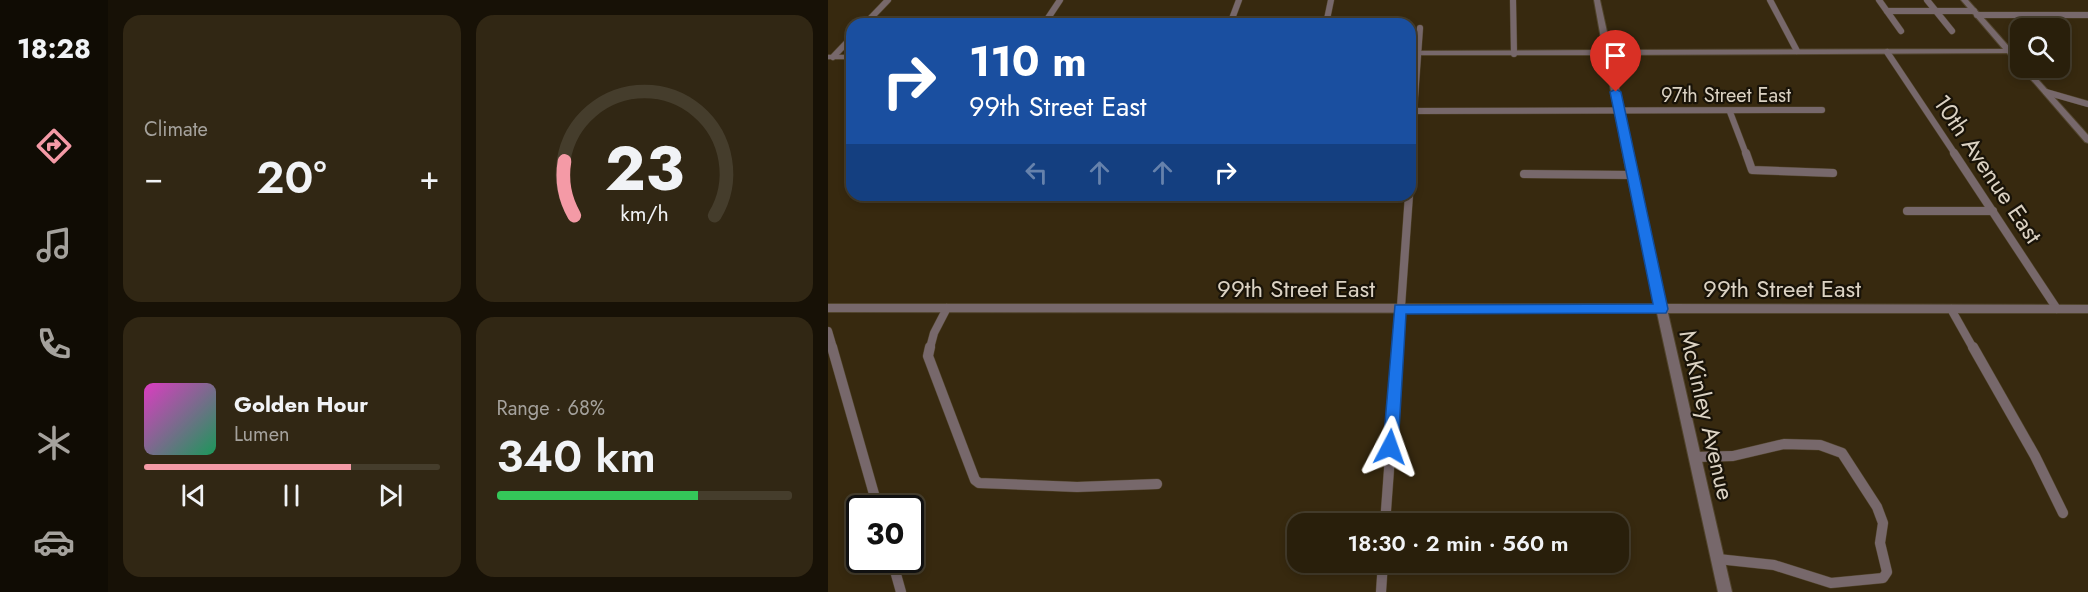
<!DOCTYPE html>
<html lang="en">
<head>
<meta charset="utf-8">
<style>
  body { margin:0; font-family:Jost,sans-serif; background:#312714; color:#f1f3f6; height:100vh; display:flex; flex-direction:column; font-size:22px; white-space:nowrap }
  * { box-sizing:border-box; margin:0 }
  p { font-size:20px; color:#a5a29d }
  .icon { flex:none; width:33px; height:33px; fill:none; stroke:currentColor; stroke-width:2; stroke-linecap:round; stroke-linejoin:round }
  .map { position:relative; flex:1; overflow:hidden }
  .side { display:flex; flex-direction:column; gap:15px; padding:15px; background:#171106; width:720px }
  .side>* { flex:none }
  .banner { position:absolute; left:18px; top:18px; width:570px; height:183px; border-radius:18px; box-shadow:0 3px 9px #0003,0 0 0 2px #453d2c; background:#1a4fa0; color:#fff; overflow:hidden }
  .fabs { position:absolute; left:1182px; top:18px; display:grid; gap:12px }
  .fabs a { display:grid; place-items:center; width:60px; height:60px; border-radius:12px; background:#291f0b; box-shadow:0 3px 9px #0003,0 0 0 2px #453d2c; font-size:30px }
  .speed { position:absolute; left:18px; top:495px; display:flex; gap:12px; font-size:30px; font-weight:700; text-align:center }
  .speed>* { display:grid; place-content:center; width:78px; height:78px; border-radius:50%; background:#291f0b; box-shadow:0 3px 9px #0003,0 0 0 2px #453d2c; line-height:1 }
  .speed .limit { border:3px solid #111; border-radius:9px; background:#fff; color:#111 }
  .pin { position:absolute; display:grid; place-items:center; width:51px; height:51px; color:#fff; margin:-62px -26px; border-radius:50% 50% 50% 0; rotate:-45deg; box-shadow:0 0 6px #0007 }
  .pin .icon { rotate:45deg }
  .me { position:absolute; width:66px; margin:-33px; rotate:4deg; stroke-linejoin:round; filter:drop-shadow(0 0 4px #0008) }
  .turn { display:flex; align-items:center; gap:21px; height:126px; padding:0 24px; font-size:27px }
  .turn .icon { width:78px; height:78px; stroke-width:2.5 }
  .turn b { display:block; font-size:42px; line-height:51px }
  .lanes { display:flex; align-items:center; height:57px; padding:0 24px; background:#0003; justify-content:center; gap:30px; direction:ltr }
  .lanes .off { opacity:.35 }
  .big { font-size:45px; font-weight:600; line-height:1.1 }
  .side .widget { flex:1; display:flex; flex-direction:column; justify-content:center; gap:9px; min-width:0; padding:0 21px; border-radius:18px; background:#312714 }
  .side .dial { align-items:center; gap:0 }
  .dial svg { height:156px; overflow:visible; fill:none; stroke:#453d2c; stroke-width:7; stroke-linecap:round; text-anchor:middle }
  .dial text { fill:#f1f3f6; stroke:none }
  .song { display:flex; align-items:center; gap:18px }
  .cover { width:72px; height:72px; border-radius:9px; background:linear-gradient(135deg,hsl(310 70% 55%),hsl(150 70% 35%)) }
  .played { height:6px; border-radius:3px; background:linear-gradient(90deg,#f49aa6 70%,#453d2c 70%) }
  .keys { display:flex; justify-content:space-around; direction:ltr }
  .heat { display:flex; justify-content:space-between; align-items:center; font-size:33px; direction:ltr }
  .charge { height:9px; border-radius:4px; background:linear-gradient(90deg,#34c759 68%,#453d2c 0) }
  .side .tiles { flex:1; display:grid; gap:15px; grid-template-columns:repeat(2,1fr) }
  .trip { position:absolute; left:459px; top:513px; width:342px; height:60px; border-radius:18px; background:#291f0b; box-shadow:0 3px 9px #0003,0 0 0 2px #453d2c; font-weight:600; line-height:60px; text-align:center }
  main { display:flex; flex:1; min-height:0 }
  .tabs { display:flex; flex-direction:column; width:108px; justify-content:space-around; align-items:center; background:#100c04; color:#a5a29d }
  .tabs .icon { width:42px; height:42px }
  .tabs .active { color:#f49aa6 }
  .tabs b { font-size:27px; color:#f1f3f6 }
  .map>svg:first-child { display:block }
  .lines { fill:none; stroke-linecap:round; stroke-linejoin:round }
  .minor-far2-casing { stroke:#51442c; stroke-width:7 }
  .minor-far1-casing { stroke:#51442c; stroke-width:9 }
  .minor-casing { stroke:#51442c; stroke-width:11 }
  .tertiary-casing { stroke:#51442c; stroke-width:2 }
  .minor-far2 { stroke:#77686b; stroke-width:6 }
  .minor-far1 { stroke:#77686b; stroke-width:8 }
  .minor { stroke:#77686b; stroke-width:10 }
  .tertiary { fill:#77686b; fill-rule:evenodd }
  .route { fill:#1a73e8; stroke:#114b97; stroke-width:1.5 }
  .labels { text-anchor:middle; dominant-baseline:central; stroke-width:4.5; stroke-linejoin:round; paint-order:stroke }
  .far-street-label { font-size:20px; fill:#dbd2c3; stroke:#191308 }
  .street-label { font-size:24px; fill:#dbd2c3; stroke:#191308 }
</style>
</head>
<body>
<main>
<nav class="tabs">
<b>18:28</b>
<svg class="icon active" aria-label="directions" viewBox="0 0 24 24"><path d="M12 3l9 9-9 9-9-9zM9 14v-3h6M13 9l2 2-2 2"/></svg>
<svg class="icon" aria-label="music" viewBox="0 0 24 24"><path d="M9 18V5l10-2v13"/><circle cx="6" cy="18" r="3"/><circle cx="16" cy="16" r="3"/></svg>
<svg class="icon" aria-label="phone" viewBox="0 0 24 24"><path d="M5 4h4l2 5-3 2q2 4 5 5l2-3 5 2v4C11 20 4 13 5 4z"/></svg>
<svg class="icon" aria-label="climate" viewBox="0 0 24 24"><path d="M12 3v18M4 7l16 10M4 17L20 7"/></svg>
<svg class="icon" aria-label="car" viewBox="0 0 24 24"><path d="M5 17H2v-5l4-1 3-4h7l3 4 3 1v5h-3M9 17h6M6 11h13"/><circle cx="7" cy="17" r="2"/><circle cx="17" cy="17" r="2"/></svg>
</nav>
<section class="side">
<div class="tiles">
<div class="widget"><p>Climate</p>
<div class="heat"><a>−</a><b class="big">20°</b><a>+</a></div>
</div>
<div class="widget dial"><svg viewBox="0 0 100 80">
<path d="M14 69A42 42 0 1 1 86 69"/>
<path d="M14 69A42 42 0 0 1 9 41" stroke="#f49aa6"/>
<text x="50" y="56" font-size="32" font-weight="700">23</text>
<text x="50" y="72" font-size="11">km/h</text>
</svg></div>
<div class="widget">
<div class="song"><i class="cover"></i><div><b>Golden Hour</b><p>Lumen</p></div></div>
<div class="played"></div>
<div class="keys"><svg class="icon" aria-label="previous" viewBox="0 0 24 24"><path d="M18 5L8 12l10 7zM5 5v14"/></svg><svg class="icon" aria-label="pause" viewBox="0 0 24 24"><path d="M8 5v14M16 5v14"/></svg><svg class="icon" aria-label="next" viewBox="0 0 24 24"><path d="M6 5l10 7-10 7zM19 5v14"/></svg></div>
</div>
<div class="widget"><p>Range · 68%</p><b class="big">340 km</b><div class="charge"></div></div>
</div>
</section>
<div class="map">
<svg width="1260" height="592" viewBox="0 0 1260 592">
  <rect width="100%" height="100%" fill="#37290f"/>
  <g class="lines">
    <g class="minor-far2-casing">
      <g id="minor-far2">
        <path d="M685,0L686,54"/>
        <path d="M942,0L969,51"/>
        <path d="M1051,0L1073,31"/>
        <path d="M1099,0L1124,31"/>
        <path d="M1059,11H1146"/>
        <path d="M1149,15H1260"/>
        <path d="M37,24L60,0"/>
        <path d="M216,24L232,0"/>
        <path d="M402,24L411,0"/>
        <path d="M498,24L503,0"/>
        <path d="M1059,52L1127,154"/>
        <path d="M5,57L24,37"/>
        <path d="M1218,92L1260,104"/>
        <path d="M586,111L994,110"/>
        <path d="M902,112L918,154"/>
        <path d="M583,154L592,28"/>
      </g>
    </g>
    <g class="minor-far1-casing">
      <g id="minor-far1">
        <path d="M918,153L924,170L1005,173"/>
        <path d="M1126,153L1229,309"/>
        <path d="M582,174L583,153"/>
        <path d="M696,174L804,175"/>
        <path d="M1079,211H1165"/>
        <path d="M1123,309L1145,348"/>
        <path d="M0,331L5,348"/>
        <path d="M102,348L106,333L119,308"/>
        <path d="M570,348L581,195"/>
      </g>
    </g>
    <g class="minor-casing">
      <g id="minor">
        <path d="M4,347L50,508"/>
        <path d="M102,347L100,356L147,480L151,483L249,487L329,484"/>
        <path d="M1145,347L1207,456L1235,513"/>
        <path d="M867,457L905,456L956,444L992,445L1014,453L1049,507L1055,523L1052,543L1059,572L1055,578L1003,583L946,565L890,559"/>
        <path d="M557,524L570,347"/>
        <path d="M64,560L73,592"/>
        <path d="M553,592L555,562"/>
      </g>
    </g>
    <g class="tertiary-casing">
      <g id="tertiary">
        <path d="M766,0H772L783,50L1175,49L1133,0H1140L1192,59V65H1189L1179,53L784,55L809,175L838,304L1260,305V313H840L904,592H890L829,313L0,312V304H828L799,175L776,55H582V51L775,50Z"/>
        <rect x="0" y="55" width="24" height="4"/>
        <path d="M1192,67L1200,68L1260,135V143L1257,142Z"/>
      </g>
    </g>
    <use href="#minor-far2" class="minor-far2"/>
    <use href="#minor-far1" class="minor-far1"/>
    <use href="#minor" class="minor"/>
    <use href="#tertiary" class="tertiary"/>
  </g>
  <path class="route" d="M788,89L793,92L840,309L838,313L578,314L570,447L568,452L562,454L557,452L555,447L567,305L825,304L782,92Z"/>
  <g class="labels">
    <g class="far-street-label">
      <text x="898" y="95">97th Street East</text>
    </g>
    <g class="street-label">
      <text transform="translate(1160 169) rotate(56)">10th Avenue East</text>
      <text x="468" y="288">99th Street East</text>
      <text x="954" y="288">99th Street East</text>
      <text transform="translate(879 415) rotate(77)">McKinley Avenue</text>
    </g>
  </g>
</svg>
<div class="fabs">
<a><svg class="icon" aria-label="search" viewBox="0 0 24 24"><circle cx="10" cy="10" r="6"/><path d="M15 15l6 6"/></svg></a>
</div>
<div class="speed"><div class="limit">30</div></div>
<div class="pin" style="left:788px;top:92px;background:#d93025"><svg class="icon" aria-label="arrive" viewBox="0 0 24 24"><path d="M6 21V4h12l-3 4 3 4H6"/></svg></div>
<svg class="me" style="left:562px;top:447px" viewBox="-20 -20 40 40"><path d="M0-17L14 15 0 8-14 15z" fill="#1a73e8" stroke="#fff" stroke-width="4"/></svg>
<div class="trip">18:30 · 2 min · 560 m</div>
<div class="banner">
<div class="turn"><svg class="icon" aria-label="right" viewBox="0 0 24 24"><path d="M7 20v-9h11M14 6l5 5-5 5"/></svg><div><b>110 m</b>99th Street East</div></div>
<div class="lanes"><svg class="icon off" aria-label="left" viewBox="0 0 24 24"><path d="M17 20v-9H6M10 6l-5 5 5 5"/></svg><svg class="icon off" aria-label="ahead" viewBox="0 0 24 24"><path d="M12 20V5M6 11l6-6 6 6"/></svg><svg class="icon off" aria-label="ahead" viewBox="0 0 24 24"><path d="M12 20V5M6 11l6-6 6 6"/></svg><svg class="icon" aria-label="right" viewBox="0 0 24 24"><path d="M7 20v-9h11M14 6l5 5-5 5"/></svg></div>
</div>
</div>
</main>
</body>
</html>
